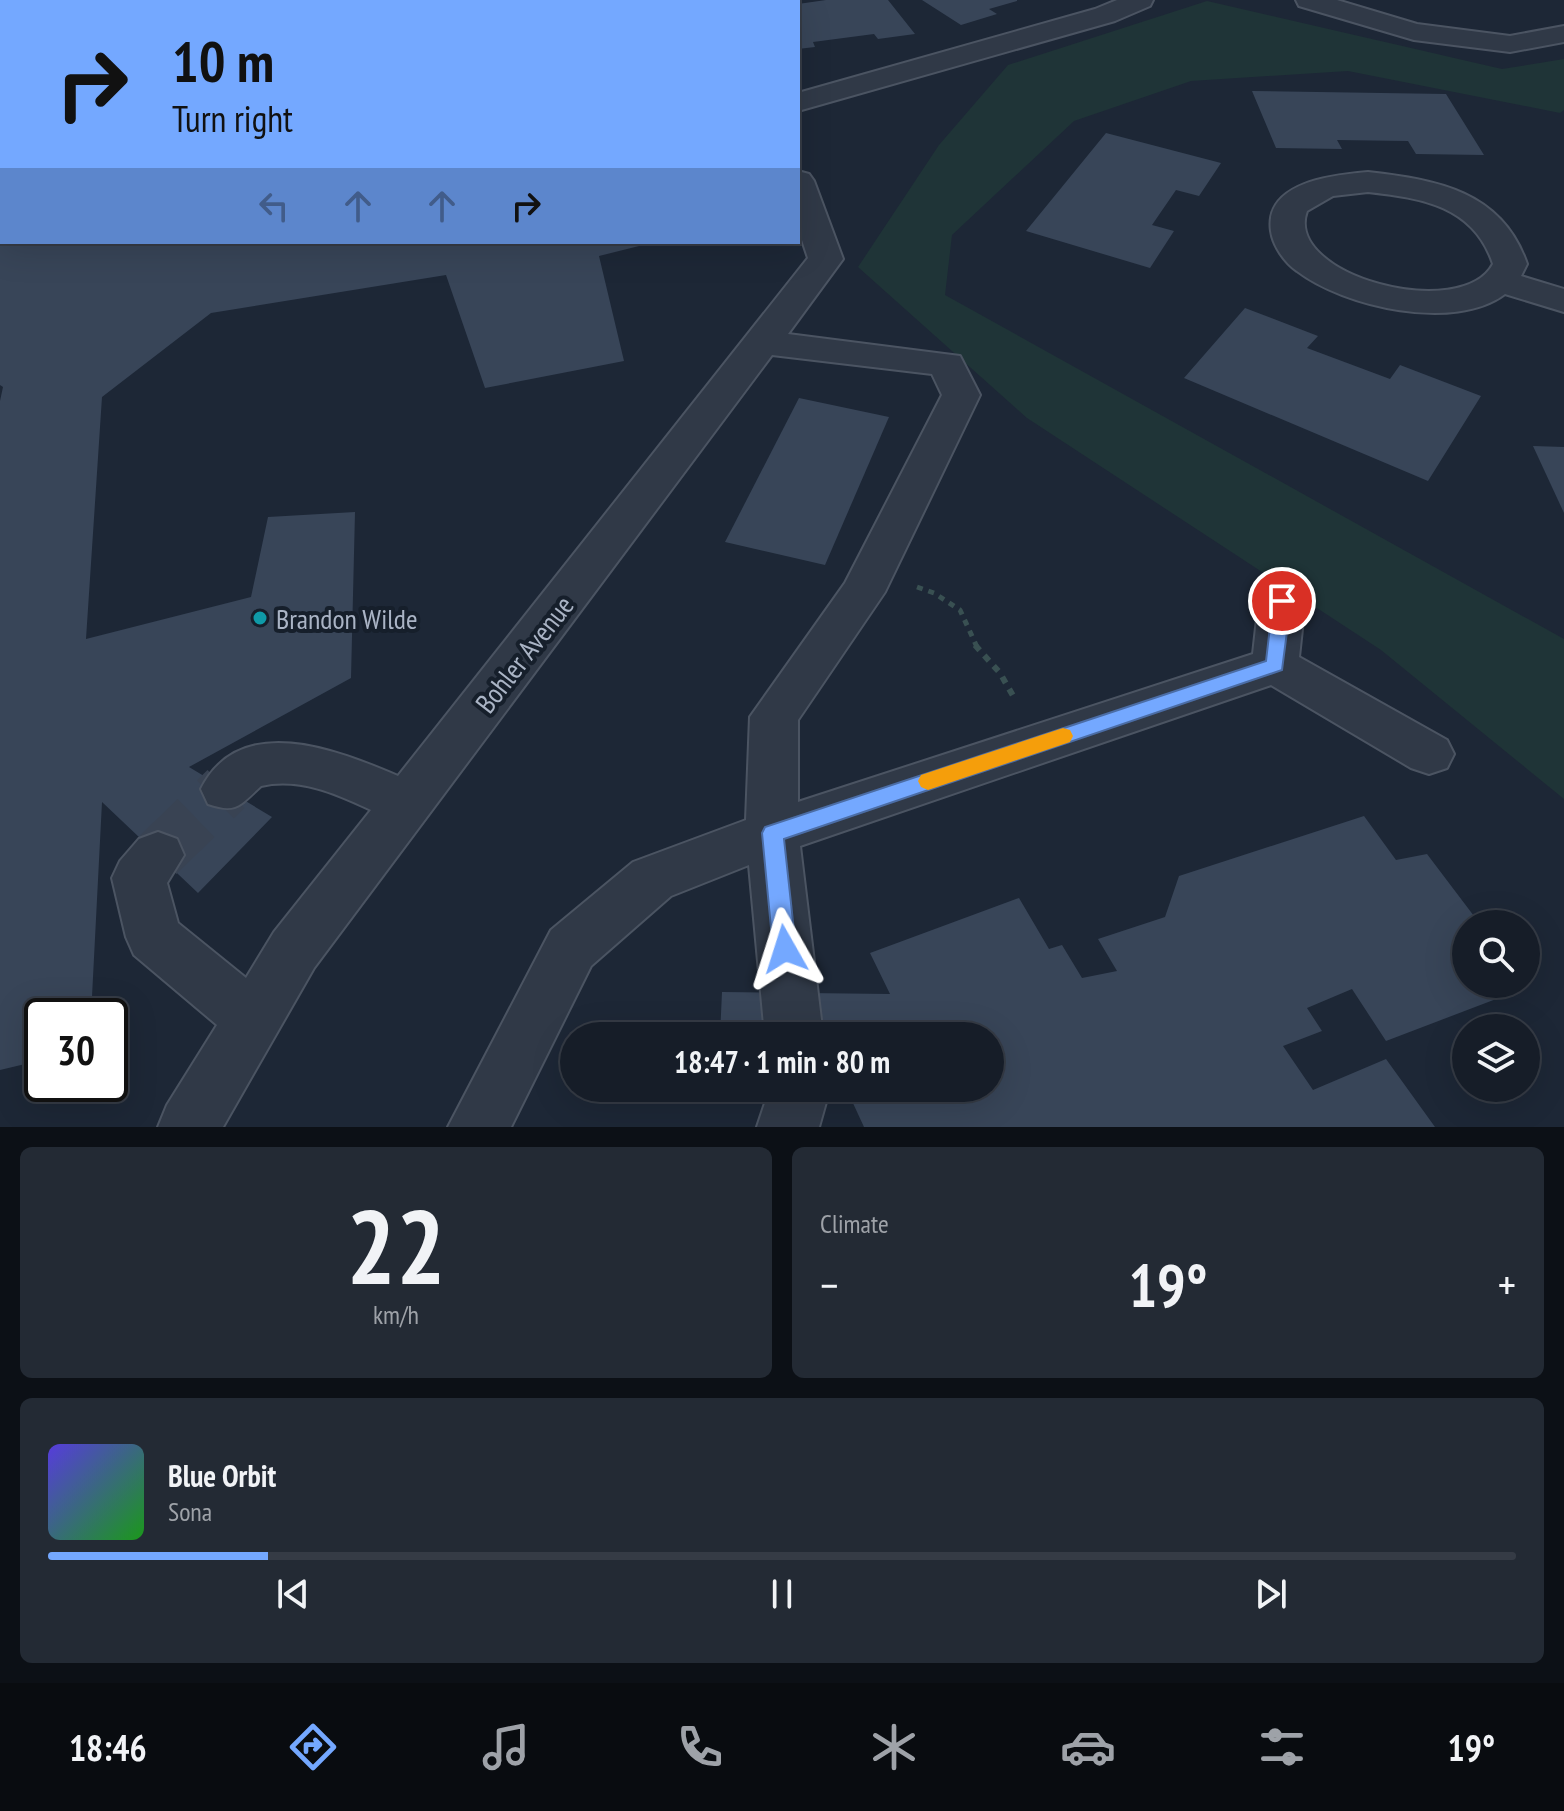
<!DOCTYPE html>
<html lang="en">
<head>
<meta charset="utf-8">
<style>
  body { margin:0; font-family:"PT Sans Narrow",sans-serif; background:#232a34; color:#f1f3f6; height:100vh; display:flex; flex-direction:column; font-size:30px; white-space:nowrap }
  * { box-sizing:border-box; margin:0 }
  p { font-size:26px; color:#9ea2a8 }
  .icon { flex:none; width:44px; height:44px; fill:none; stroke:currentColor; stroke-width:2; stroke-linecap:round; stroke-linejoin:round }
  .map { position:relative; height:1127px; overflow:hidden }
  .drawer { display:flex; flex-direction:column; gap:20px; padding:20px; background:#0c1016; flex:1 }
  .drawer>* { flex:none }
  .banner { position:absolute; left:0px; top:0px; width:800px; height:244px; box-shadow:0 8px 32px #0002,0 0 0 2px #353b45; background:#74a8ff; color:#111; overflow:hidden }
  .controls { position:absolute; left:1452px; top:910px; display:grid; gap:16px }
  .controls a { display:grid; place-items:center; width:88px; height:88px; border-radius:50%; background:#161d28; box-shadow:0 8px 32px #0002,0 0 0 2px #353b45; font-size:40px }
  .speed { position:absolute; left:24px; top:998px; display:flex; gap:16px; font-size:40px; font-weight:700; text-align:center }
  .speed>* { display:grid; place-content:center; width:104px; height:104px; border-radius:50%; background:#161d28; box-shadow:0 8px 32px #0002,0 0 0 2px #353b45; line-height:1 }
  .speed .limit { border:4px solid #111; border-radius:12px; background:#fff; color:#111 }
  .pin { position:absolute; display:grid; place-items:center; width:68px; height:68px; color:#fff; margin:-34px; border:4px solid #fff; border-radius:50%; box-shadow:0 2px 8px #0007 }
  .me { position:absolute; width:88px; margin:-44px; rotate:354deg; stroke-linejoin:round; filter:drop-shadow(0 0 6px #0008) }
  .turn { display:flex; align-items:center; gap:28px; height:168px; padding:0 40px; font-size:36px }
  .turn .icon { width:104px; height:104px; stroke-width:2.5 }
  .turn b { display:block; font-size:56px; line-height:68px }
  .lanes { display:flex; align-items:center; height:76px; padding:0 40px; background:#0003; justify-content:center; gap:40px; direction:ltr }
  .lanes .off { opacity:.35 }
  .big { font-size:60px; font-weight:700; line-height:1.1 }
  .drawer .card { flex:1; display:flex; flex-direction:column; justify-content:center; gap:12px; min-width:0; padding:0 28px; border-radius:12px; background:#232a34 }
  .drawer .dial { align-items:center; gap:0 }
  .dial b { font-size:104px; line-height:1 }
  .song { display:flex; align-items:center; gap:24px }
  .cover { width:96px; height:96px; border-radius:12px; background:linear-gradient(135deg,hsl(250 70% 55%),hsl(120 70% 35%)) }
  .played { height:8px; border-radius:4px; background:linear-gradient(90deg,#74a8ff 15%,#353b45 15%) }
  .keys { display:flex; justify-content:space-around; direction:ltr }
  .heat { display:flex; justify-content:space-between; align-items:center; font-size:44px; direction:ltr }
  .drawer .tiles { flex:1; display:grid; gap:20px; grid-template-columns:1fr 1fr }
  .card:last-child { grid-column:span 2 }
  .trip { position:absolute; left:560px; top:1022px; width:444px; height:80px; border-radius:40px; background:#161d28; box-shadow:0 8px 32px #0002,0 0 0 2px #353b45; font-weight:700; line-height:80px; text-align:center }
  .menu { display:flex; height:128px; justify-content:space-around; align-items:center; background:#090c10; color:#9ea2a8 }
  .menu .icon { width:56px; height:56px }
  .menu .current { color:#74a8ff }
  .menu b { font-size:36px; color:#f1f3f6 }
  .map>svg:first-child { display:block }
  .green { fill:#1f3437 }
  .building { fill:#384558 }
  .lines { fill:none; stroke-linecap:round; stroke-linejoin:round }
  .minor-tunnel { stroke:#394353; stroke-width:53; stroke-dasharray:53 27; stroke-linecap:butt }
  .minor-casing { stroke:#4b5462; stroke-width:4 }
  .path-far1 { stroke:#395052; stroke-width:5; stroke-dasharray:6 6; stroke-linecap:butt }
  .path { stroke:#395052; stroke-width:6; stroke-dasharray:7 7; stroke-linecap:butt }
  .minor { fill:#303947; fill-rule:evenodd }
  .route { fill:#74a8ff; stroke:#4b6da6; stroke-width:2 }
  .slow { fill:#f59e0b }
  .culture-dot { fill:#0f9aa8; stroke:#161f2b; stroke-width:3 }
  .labels { text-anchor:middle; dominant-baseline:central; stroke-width:8; stroke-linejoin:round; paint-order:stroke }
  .poi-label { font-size:28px; fill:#aab4c5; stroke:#161f2b; text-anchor:start }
  .street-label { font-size:28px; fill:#aab4c5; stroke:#161f2b }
</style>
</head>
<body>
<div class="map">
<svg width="1564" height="1127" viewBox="0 0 1564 1127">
  <rect width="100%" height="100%" fill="#1d2736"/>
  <path class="green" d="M1207,1L1502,69L1564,59V110L1560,113L1348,71L1191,81L1074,121L952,235L945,295L1564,639V799L1381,650L1027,418L858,267L939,145L1008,65Z"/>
  <g class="building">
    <path d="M826,0H888L915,34L878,39L874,34L813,42L815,47L798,49V4Z"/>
    <path d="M922,0H1017V1L989,9L997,14L961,25Z"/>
    <path d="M1252,91L1446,94L1484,155L1416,154L1408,141L1337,140L1342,149L1276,148Z"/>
    <path d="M1106,133L1221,163L1199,196L1176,190L1152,225L1174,231L1150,268L1026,231Z"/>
    <path d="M0,242L651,243L599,256L624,361L485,388L446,275L211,313L102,397L86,639L251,597L268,517L355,512L351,678L189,767L272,817L198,893L102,802L91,1016H42V1060L0,1070V401L3,387L0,385Z"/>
    <path d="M1245,308L1318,336L1307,348L1390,379L1400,365L1481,396L1428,481L1184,378Z"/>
    <path d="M799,398L889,417L825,565L725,542Z"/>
    <path d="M1533,446L1564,447V513Z"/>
    <path d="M1364,816L1396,860L1427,854L1480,924H1466V984H1495L1504,996L1386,1041L1352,989L1307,1008L1322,1031L1283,1046L1313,1090L1386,1059L1435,1127H864L846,1088H990V1036H720L722,992L890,994L870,953L1019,898L1049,949L1062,945L1082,978L1117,971L1098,939L1165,917L1179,876Z"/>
  </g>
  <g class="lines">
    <path class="minor-tunnel" d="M158,855L226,789"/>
    <g class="minor-casing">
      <g id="minor">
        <path d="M639,0H668L670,2H640Z"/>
        <path d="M1117,0H1153L1150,6L1115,21L798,111V93L1095,9Z"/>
        <path d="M1296,0H1337L1417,24L1510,36L1564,26V42L1510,52L1414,40L1299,6Z"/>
        <path d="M798,171L809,174L814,181L843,259L788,334L960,356L980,395L885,592L798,720V802L1253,654L1259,601L1266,589L1282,584L1298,589L1305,601L1299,657L1447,740L1454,754L1447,768L1429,774L1411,768L1271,685L800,846L823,1036H765L749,865L671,896L591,966L511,1127H448L551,930L633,862L746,820L750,717L845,583L942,395L932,374L772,355L314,968L223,1127H158L167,1105L217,1025L134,955L126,937L112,878L120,861L139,839L158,832L177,839L184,855L167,883L178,923L246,978L274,932L371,810C337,794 299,777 261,786C240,805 237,814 208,804L201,789C240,711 337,750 398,776L808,258L798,228Z"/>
        <path d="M1368,172C1437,180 1502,191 1527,264L1521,276L1564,289V312L1505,294C1455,332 1344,307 1297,271C1285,263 1273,246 1271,231C1264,182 1333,175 1368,172ZM1368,192C1422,198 1474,206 1493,264C1462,323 1283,276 1307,211L1333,196Z"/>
        <path d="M770,1088H830L819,1127H757Z"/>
      </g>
    </g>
    <path class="path-far1" d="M917,587L934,593L960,610L977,647"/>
    <path class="path" d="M975,645L1000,673L1016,701"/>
    <use href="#minor" class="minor"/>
  </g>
  <path class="route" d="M1282,594L1291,601L1282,670L784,839L796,949L793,957L785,960L777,957L773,949L762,833L765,827L1266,661L1273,601Z"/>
  <path class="slow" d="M1063,728L1070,730L1073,736L1070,742L928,790L921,787L918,781L921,775Z"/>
  <circle class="culture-dot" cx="260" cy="618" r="8"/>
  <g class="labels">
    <g class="poi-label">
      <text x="276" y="618">Brandon Wilde</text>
    </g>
    <g class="street-label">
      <text transform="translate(524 654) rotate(-52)">Bohler Avenue</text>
    </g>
  </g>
</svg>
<div class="controls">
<a><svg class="icon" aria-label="search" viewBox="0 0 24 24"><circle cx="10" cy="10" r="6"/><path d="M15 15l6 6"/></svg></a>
<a><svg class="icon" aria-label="layers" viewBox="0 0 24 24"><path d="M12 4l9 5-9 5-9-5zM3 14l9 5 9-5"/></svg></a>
</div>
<div class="speed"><div class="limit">30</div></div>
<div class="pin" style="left:1282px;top:601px;background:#d93025"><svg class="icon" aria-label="arrive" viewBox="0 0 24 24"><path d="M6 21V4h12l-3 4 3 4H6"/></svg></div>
<svg class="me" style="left:785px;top:949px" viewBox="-20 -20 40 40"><path d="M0-17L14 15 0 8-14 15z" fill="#74a8ff" stroke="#fff" stroke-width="4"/></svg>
<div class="trip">18:47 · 1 min · 80 m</div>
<div class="banner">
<div class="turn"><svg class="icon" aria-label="right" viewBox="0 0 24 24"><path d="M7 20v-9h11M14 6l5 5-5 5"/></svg><div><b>10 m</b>Turn right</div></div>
<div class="lanes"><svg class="icon off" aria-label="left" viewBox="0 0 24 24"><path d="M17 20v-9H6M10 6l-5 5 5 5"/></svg><svg class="icon off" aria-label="ahead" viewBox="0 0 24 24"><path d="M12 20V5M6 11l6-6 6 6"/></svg><svg class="icon off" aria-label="ahead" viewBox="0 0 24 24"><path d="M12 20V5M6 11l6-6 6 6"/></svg><svg class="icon" aria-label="right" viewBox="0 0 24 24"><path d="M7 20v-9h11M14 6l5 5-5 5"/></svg></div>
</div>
</div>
<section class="drawer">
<div class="tiles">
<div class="card dial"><b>22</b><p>km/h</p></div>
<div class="card"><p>Climate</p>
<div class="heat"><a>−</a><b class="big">19°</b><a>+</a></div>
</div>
<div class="card">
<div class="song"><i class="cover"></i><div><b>Blue Orbit</b><p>Sona</p></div></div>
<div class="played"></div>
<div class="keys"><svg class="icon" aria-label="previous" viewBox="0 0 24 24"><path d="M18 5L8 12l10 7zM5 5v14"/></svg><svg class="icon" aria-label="pause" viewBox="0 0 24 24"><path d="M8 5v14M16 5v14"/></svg><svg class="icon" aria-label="next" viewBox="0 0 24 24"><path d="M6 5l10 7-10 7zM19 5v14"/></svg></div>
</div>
</div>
</section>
<nav class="menu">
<b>18:46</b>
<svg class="icon current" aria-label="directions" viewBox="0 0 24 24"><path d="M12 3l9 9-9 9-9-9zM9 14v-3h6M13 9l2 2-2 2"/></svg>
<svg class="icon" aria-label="music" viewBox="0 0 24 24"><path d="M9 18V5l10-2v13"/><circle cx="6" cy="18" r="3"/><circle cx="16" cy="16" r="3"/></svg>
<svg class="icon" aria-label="phone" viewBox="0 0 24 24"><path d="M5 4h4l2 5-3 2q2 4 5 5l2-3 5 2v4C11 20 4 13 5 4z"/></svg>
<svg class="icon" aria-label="climate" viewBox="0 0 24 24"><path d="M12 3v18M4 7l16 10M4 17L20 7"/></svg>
<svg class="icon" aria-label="car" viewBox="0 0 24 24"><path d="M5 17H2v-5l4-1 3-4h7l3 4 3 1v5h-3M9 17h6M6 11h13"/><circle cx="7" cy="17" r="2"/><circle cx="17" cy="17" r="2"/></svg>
<svg class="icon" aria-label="filters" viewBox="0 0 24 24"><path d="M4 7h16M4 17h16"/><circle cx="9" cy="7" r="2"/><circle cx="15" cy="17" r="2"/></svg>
<b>19°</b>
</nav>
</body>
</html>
